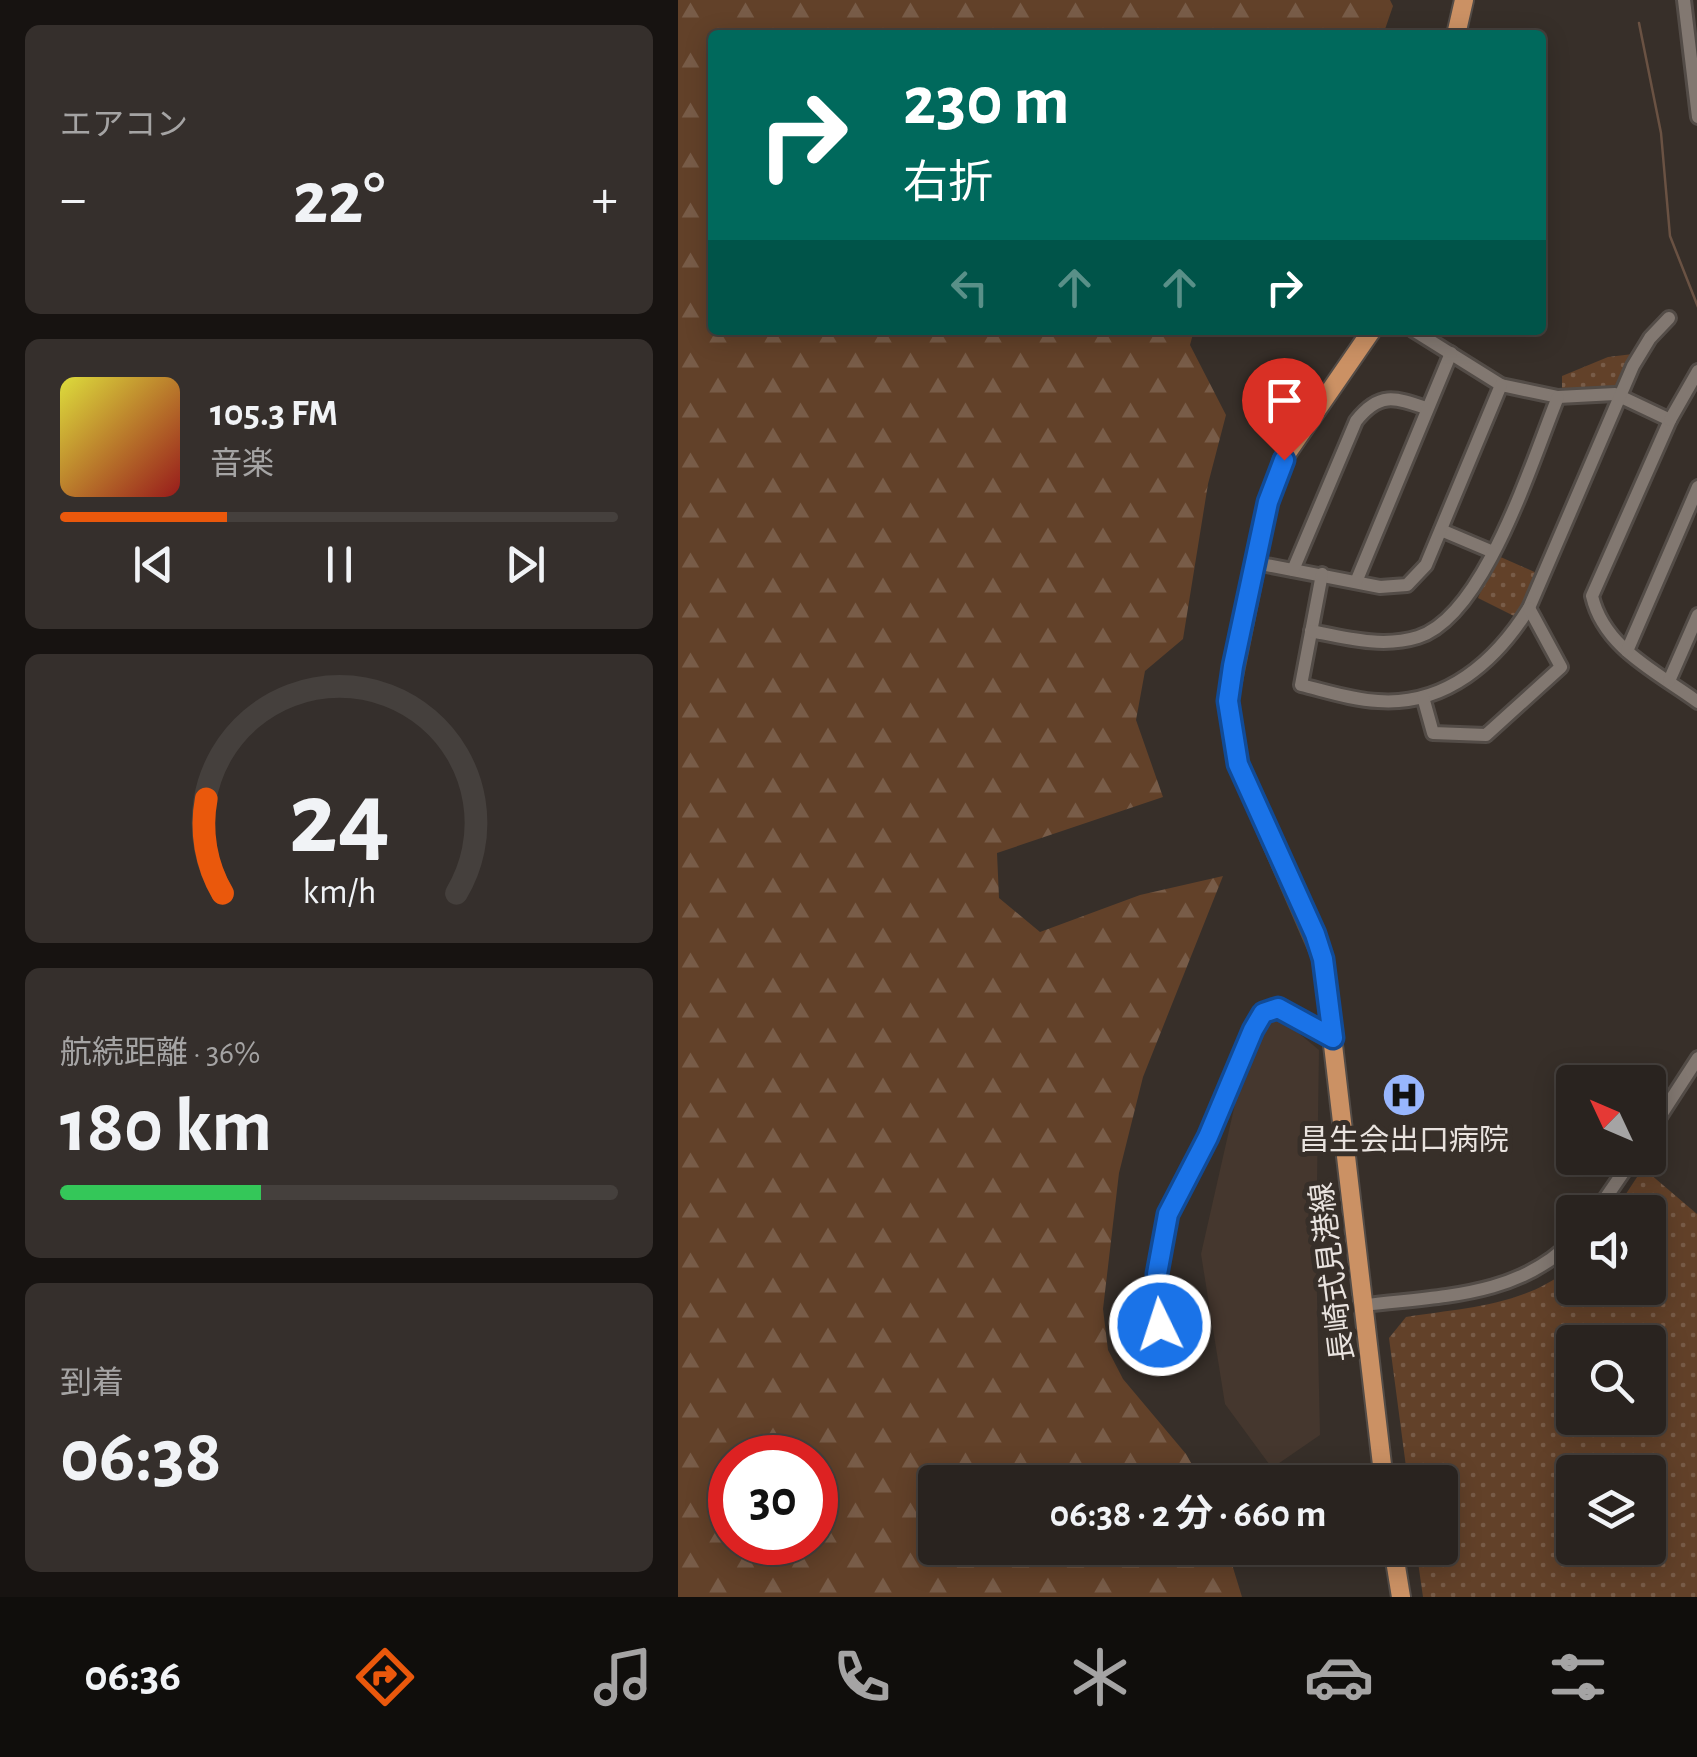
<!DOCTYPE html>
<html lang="ja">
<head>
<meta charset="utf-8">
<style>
  body { margin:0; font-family:"Alegreya Sans","Noto Sans JP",sans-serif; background:#352f2c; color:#f1f3f6; height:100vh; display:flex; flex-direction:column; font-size:38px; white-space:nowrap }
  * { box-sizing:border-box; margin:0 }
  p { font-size:32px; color:#a5a4a4 }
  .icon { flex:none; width:55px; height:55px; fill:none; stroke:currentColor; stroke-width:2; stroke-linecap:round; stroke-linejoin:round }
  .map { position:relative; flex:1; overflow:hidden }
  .side { display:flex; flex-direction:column; gap:25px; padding:25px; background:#171311; width:678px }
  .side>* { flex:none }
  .guide { position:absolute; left:30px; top:30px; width:838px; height:305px; border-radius:10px; box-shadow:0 5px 25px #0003,0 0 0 2px #45403d; background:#00695c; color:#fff; overflow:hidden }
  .needle { width:65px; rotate:314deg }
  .tools { position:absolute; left:878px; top:1065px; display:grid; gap:20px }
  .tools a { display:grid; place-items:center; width:110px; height:110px; border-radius:10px; background:#29231f; box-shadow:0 5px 25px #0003,0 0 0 2px #45403d; font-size:50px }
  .speed { position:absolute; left:30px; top:1435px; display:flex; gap:20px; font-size:50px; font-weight:700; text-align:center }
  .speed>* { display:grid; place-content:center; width:130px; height:130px; border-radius:50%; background:#29231f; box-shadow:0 5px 25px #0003,0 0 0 2px #45403d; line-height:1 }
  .speed .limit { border:15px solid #d22; background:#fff; color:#111 }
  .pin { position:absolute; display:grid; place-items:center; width:85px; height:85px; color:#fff; margin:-102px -42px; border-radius:50% 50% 50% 0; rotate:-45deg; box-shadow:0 0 10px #0007 }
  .pin .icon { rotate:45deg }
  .me { position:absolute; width:110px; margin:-55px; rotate:356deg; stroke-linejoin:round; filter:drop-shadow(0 0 8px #0008) }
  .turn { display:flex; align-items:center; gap:35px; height:210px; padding:0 30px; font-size:45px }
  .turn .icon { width:130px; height:130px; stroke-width:2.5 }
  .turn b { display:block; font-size:70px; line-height:85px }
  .lanes { display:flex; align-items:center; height:95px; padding:0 30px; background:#0003; justify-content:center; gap:50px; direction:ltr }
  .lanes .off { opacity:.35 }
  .big { font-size:75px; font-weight:700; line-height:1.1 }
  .side .widget { flex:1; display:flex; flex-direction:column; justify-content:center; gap:15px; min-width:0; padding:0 35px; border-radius:15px; background:#352f2c }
  .side .dial { align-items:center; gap:0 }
  .dial svg { height:260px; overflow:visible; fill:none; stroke:#45403d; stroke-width:7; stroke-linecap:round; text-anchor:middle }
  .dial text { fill:#f1f3f6; stroke:none }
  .song { display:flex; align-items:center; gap:30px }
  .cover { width:120px; height:120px; border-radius:15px; background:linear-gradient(135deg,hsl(60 70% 55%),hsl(0 70% 35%)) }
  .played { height:10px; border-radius:5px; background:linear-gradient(90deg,#ea580c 30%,#45403d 30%) }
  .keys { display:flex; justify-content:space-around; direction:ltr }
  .heat { display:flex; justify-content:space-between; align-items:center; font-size:55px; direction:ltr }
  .charge { height:15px; border-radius:8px; background:linear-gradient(90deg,#34c759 36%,#45403d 0) }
  .trip { position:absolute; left:240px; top:1465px; width:540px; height:100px; border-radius:10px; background:#29231f; box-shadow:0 5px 25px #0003,0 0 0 2px #45403d; font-weight:700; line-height:100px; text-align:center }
  .tabs { display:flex; height:160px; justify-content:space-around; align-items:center; background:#100e0c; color:#a5a4a4 }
  .tabs .icon { width:70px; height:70px }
  .tabs .selected { color:#ea580c }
  .tabs b { font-size:45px; color:#f1f3f6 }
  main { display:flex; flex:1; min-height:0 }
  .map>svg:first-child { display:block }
  .built { fill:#45372e }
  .forest { fill:url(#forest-firs); fill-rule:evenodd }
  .park { fill:url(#park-dots); fill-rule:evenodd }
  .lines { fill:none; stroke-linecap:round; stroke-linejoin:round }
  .stream { stroke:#6a5243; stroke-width:2.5 }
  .minor-casing { stroke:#534c47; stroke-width:18 }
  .major-casing { stroke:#534c47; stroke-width:22 }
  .minor { stroke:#827871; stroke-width:12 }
  .major { stroke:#cb9164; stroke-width:18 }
  .route-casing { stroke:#114b97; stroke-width:25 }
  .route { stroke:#1a73e8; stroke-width:18 }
  .labels { text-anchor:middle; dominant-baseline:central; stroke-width:10; stroke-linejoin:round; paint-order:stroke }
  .poi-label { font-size:30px; fill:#e9e3df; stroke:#372f29 }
  .street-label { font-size:30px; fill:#e9e3df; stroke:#372f29 }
</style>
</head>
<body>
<main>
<section class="side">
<div class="widget"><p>エアコン</p>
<div class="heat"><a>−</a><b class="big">22°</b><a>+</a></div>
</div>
<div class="widget">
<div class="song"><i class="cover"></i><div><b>105.3 FM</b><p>音楽</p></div></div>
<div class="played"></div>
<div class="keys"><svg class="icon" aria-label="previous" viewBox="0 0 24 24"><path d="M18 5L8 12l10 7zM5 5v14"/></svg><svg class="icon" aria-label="pause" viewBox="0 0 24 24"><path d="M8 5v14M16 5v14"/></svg><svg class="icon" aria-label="next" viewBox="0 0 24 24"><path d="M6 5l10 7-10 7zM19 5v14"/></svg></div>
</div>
<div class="widget dial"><svg viewBox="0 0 100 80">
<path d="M14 69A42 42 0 1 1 86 69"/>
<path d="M14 69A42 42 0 0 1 9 40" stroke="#ea580c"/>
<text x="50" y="56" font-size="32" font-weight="700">24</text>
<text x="50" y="72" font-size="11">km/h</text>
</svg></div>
<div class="widget"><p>航続距離 · 36%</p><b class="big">180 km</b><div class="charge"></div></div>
<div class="widget"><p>到着</p><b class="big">06:38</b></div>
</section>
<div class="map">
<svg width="1020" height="1597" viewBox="0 0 1020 1597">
  <defs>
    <pattern id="forest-firs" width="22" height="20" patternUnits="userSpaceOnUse" patternTransform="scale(2.5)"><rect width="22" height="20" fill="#624129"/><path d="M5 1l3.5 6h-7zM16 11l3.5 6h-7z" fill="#785c48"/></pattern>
    <pattern id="park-dots" width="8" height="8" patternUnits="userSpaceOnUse" patternTransform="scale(2.5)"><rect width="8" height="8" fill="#624129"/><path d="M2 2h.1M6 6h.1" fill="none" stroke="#785c48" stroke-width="1.8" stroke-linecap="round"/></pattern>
  </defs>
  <rect width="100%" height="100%" fill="#372f29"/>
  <path class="built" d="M600,1016L641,1050L638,1250L642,1435L594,1468L547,1404L523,1254L557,1104L555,1086L588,1019Z"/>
  <path class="forest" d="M0,0H712L715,6L705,35H35V330H516L512,345L548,415L530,484L505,639L467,671L458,720L485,797L319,853L321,898L362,932L462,895L545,876L465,1077L441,1173L425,1309L430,1350L445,1379L508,1454L524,1482H258V1548H549L564,1597H0ZM52,1458H138V1542H52Z"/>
  <g class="park">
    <path d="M955,354L939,389L884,390V376L930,357Z"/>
    <path d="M818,555L861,574L840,618L800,598Z"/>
    <path d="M965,1168L1019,1214V1597H745L738,1548H762V1482H730L711,1338L728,1317C785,1308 850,1306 895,1265V1288H970V1212H936ZM895,1342H970V1418H895ZM895,1472H970V1548H895Z"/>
  </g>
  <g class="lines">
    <path class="stream" d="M961,23L983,133L992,236L1020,307"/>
    <g class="minor-casing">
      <g id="minor">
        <path d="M1006,0L1020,117"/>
        <path d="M735,330L823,385L880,397L937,394L992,420L914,596C926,648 979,672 1020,702"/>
        <path d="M992,420L1020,371"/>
        <path d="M763,530L815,552"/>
        <path d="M578,563L702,587L729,585L748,565L823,385"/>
        <path d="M615,570L678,421C701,392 716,397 748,408"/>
        <path d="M644,574L623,685C648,691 675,700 700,701C768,706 818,661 851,608L955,366L972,338L991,318"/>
        <path d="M678,582L773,353"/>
        <path d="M633,631C668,638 705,648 740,637C807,616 854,460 880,397"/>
        <path d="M949,651L1020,487"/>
        <path d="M991,681L1020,615"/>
        <path d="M745,697L755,733L808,735L883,667L851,608"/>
        <path d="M970,1135L1020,1058"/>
        <path d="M918,1212L955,1158"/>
        <path d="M688,1305C761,1296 841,1297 895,1240"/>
        <path d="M483,1325L479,1274L490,1214L530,1137L575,1030L585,1013L600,1008L655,1038"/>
      </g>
    </g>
    <g class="major-casing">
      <g id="major">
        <path d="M778,35L786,0"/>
        <path d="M694,330L605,459L590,503L550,701L560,764L645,959L706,1482"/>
        <path d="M715,1548L723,1597"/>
      </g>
    </g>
    <use href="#minor" class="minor"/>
    <use href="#major" class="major"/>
  </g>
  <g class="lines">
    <g class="route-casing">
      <path id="route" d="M482,1325L479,1274L490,1214L530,1137L575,1030L585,1013L600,1008L655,1038L645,959L637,934L560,764L550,701L555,666L590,502L606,460"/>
    </g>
    <use href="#route" class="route"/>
  </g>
  <defs>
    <g id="hospital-disc" transform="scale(2.25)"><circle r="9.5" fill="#98b6fd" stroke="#372f29"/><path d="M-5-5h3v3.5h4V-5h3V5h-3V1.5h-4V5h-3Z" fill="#111"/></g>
  </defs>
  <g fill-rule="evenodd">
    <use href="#hospital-disc" x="726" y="1095"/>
  </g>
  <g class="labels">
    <g class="poi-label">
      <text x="726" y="1141">昌生会出口病院</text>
    </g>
    <g class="street-label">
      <text transform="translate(655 1272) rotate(-97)">長崎式見港線</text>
    </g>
  </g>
</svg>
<div class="tools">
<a><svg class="needle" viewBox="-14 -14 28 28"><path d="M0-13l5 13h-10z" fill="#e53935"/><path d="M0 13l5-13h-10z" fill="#a5a4a4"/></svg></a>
<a><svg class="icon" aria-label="sound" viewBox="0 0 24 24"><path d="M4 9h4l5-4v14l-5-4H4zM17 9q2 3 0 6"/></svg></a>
<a><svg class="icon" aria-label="search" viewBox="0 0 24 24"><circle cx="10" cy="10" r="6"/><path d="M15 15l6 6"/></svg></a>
<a><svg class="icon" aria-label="layers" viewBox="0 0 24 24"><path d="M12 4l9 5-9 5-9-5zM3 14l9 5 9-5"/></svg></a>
</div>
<div class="speed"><div class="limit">30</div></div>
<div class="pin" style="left:606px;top:460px;background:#d93025"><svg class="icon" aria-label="arrive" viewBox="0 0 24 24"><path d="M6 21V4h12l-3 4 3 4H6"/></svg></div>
<svg class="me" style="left:482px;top:1325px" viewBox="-20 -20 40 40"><circle r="17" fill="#1a73e8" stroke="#fff" stroke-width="3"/><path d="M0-11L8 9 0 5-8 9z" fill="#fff"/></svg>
<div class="trip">06:38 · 2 分 · 660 m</div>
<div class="guide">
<div class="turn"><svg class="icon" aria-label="right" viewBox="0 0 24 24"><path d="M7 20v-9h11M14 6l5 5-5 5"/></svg><div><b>230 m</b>右折</div></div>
<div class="lanes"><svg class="icon off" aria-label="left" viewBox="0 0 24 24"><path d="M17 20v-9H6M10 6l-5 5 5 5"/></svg><svg class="icon off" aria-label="ahead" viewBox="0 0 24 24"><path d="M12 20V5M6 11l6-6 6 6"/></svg><svg class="icon off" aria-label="ahead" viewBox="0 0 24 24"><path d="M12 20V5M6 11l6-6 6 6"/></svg><svg class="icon" aria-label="right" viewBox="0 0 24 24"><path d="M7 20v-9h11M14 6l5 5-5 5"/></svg></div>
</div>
</div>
</main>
<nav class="tabs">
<b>06:36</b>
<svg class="icon selected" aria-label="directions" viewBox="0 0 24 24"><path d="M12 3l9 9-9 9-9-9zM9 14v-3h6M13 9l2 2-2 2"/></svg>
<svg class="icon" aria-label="music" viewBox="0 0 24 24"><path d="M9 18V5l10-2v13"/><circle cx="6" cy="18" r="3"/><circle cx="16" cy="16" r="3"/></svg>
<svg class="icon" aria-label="phone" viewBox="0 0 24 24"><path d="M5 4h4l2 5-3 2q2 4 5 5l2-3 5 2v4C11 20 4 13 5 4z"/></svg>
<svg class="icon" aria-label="climate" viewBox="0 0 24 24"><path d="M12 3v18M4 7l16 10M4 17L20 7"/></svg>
<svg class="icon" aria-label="car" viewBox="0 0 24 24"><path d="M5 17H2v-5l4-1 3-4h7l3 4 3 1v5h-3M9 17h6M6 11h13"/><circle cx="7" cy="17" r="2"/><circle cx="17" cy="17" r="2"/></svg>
<svg class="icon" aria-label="filters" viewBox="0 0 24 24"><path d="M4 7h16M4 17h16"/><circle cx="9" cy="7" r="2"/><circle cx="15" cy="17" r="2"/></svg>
</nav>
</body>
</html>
